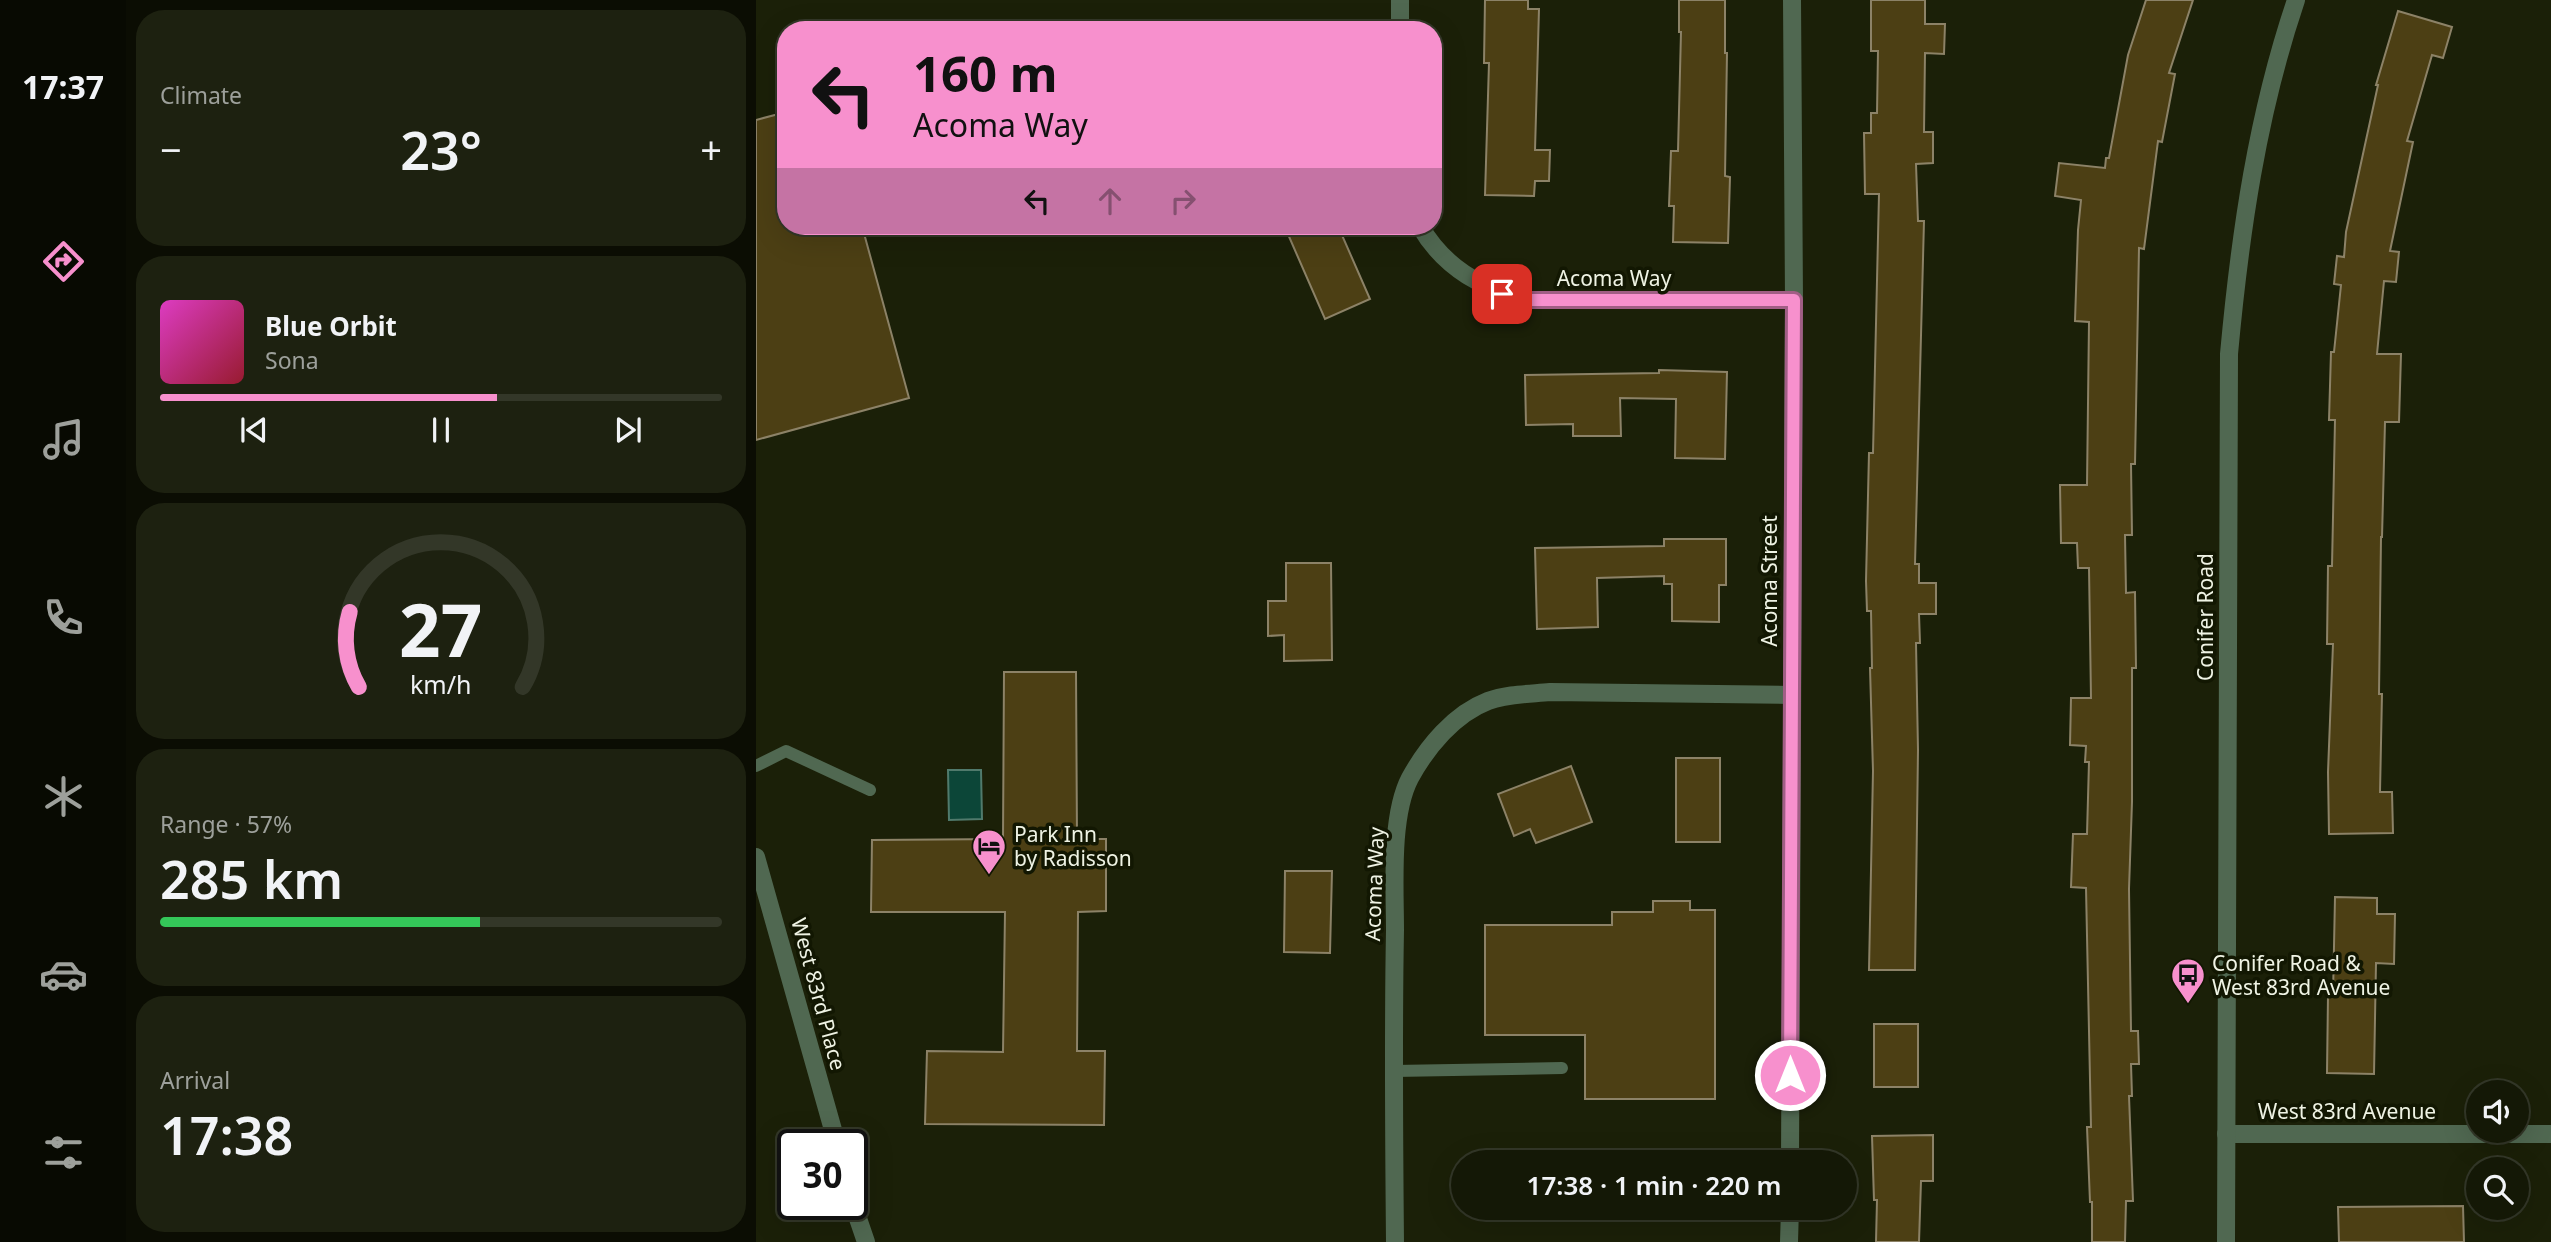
<!DOCTYPE html>
<html lang="en">
<head>
<meta charset="utf-8">
<style>
  body { margin:0; font-family:"Noto Sans",sans-serif; background:#1d2110; color:#f1f3f6; height:100vh; display:flex; flex-direction:column; font-size:26px; white-space:nowrap }
  * { box-sizing:border-box; margin:0 }
  p { font-size:23px; color:#9da09b }
  .icon { flex:none; width:38px; height:38px; fill:none; stroke:currentColor; stroke-width:2; stroke-linecap:round; stroke-linejoin:round }
  .map { position:relative; flex:1; overflow:hidden }
  .details { display:flex; flex-direction:column; gap:10px; padding:10px; background:#0b0d03; width:630px }
  .details>* { flex:none }
  .top-card { position:absolute; left:21px; top:21px; width:665px; height:214px; border-radius:28px; box-shadow:0 7px 28px #0002,0 0 0 2px #333728; background:#f790cd; color:#111; overflow:hidden }
  .tools { position:absolute; left:1710px; top:1080px; display:grid; gap:14px }
  .tools a { display:grid; place-items:center; width:63px; height:63px; border-radius:50%; background:#141806; box-shadow:0 7px 28px #0002,0 0 0 2px #333728; font-size:35px }
  .speed { position:absolute; left:21px; top:1129px; display:flex; gap:14px; font-size:35px; font-weight:700; text-align:center }
  .speed>* { display:grid; place-content:center; width:91px; height:91px; border-radius:50%; background:#141806; box-shadow:0 7px 28px #0002,0 0 0 2px #333728; line-height:1 }
  .speed .limit { border:4px solid #111; border-radius:10px; background:#fff; color:#111 }
  .pin { position:absolute; display:grid; place-items:center; width:60px; height:60px; color:#fff; margin:-30px; border-radius:14px; box-shadow:0 4px 10px #0006 }
  .me { position:absolute; width:77px; margin:-38px; rotate:0deg; stroke-linejoin:round; filter:drop-shadow(0 0 5px #0008) }
  .turn { display:flex; align-items:center; gap:24px; height:147px; padding:0 21px; font-size:32px }
  .turn .icon { width:91px; height:91px; stroke-width:2.5 }
  .turn b { display:block; font-size:49px; line-height:60px }
  .lanes { display:flex; align-items:center; height:66px; padding:0 21px; background:#0003; justify-content:center; gap:35px; direction:ltr }
  .lanes .off { opacity:.35 }
  .big { font-size:52px; font-weight:600; line-height:1.1 }
  .details .widget { flex:1; display:flex; flex-direction:column; justify-content:center; gap:10px; min-width:0; padding:0 24px; border-radius:28px; background:#1d2110 }
  .details .dial { align-items:center; gap:0 }
  .dial svg { height:182px; overflow:visible; fill:none; stroke:#333728; stroke-width:7; stroke-linecap:round; text-anchor:middle }
  .dial text { fill:#f1f3f6; stroke:none }
  .song { display:flex; align-items:center; gap:21px }
  .cover { width:84px; height:84px; border-radius:10px; background:linear-gradient(135deg,hsl(310 70% 55%),hsl(350 70% 35%)) }
  .played { height:7px; border-radius:4px; background:linear-gradient(90deg,#f790cd 60%,#333728 60%) }
  .keys { display:flex; justify-content:space-around; direction:ltr }
  .heat { display:flex; justify-content:space-between; align-items:center; font-size:38px; direction:ltr }
  .charge { height:10px; border-radius:5px; background:linear-gradient(90deg,#34c759 57%,#333728 0) }
  .trip { position:absolute; left:695px; top:1150px; width:406px; height:70px; border-radius:35px; background:#141806; box-shadow:0 7px 28px #0002,0 0 0 2px #333728; font-weight:600; line-height:70px; text-align:center }
  main { display:flex; flex:1; min-height:0 }
  .tabs { display:flex; flex-direction:column; width:126px; justify-content:space-around; align-items:center; background:#080a02; color:#9da09b }
  .tabs .icon { width:49px; height:49px }
  .tabs .active { color:#f790cd }
  .tabs b { font-size:32px; color:#f1f3f6 }
  .map>svg:first-child { display:block }
  .water { fill:#0c4638; stroke:#507a6c; stroke-width:2 }
  .building { fill:#4c3f14; stroke:#8c8267; stroke-width:2 }
  .lines { fill:none; stroke-linecap:round; stroke-linejoin:round }
  .service { stroke:#506851; stroke-width:12 }
  .minor { stroke:#506851; stroke-width:18 }
  .tertiary { stroke:#506851; stroke-width:18 }
  .route-casing { stroke:#a15e85; stroke-width:18 }
  .route { stroke:#f790cd; stroke-width:12 }
  .labels { text-anchor:middle; dominant-baseline:central; stroke-width:7; stroke-linejoin:round; paint-order:stroke }
  .street-label { font-size:21px; fill:#eff3e4; stroke:#121702 }
  .poi-label { font-size:21px; fill:#eff3e4; stroke:#121702; text-anchor:start }
</style>
</head>
<body>
<main>
<nav class="tabs">
<b>17:37</b>
<svg class="icon active" aria-label="directions" viewBox="0 0 24 24"><path d="M12 3l9 9-9 9-9-9zM9 14v-3h6M13 9l2 2-2 2"/></svg>
<svg class="icon" aria-label="music" viewBox="0 0 24 24"><path d="M9 18V5l10-2v13"/><circle cx="6" cy="18" r="3"/><circle cx="16" cy="16" r="3"/></svg>
<svg class="icon" aria-label="phone" viewBox="0 0 24 24"><path d="M5 4h4l2 5-3 2q2 4 5 5l2-3 5 2v4C11 20 4 13 5 4z"/></svg>
<svg class="icon" aria-label="climate" viewBox="0 0 24 24"><path d="M12 3v18M4 7l16 10M4 17L20 7"/></svg>
<svg class="icon" aria-label="car" viewBox="0 0 24 24"><path d="M5 17H2v-5l4-1 3-4h7l3 4 3 1v5h-3M9 17h6M6 11h13"/><circle cx="7" cy="17" r="2"/><circle cx="17" cy="17" r="2"/></svg>
<svg class="icon" aria-label="filters" viewBox="0 0 24 24"><path d="M4 7h16M4 17h16"/><circle cx="9" cy="7" r="2"/><circle cx="15" cy="17" r="2"/></svg>
</nav>
<section class="details">
<div class="widget"><p>Climate</p>
<div class="heat"><a>−</a><b class="big">23°</b><a>+</a></div>
</div>
<div class="widget">
<div class="song"><i class="cover"></i><div><b>Blue Orbit</b><p>Sona</p></div></div>
<div class="played"></div>
<div class="keys"><svg class="icon" aria-label="previous" viewBox="0 0 24 24"><path d="M18 5L8 12l10 7zM5 5v14"/></svg><svg class="icon" aria-label="pause" viewBox="0 0 24 24"><path d="M8 5v14M16 5v14"/></svg><svg class="icon" aria-label="next" viewBox="0 0 24 24"><path d="M6 5l10 7-10 7zM19 5v14"/></svg></div>
</div>
<div class="widget dial"><svg viewBox="0 0 100 80">
<path d="M14 69A42 42 0 1 1 86 69"/>
<path d="M14 69A42 42 0 0 1 10 36" stroke="#f790cd"/>
<text x="50" y="56" font-size="32" font-weight="700">27</text>
<text x="50" y="72" font-size="11">km/h</text>
</svg></div>
<div class="widget"><p>Range · 57%</p><b class="big">285 km</b><div class="charge"></div></div>
<div class="widget"><p>Arrival</p><b class="big">17:38</b></div>
</section>
<div class="map">
<svg width="1795" height="1242" viewBox="0 0 1795 1242">
  <rect width="100%" height="100%" fill="#1b2008"/>
  <path class="water" d="M192,770H225L226,819L193,820Z"/>
  <g class="building">
    <path d="M729,0H772V9H783L779,150H794L793,181H779L778,196L729,195L733,63H728Z"/>
    <path d="M923,0H969V53H971L969,176L974,177L972,243L917,242L918,206H913L915,151H922L925,32H923Z"/>
    <path d="M1115,0H1169V24H1189L1188,54L1169,53L1168,132H1177V163L1160,164L1162,221H1168L1159,564H1163V583H1180V614H1163L1164,643H1160L1162,750L1159,970H1113L1117,771L1114,668H1116L1115,611H1111L1110,581L1113,453H1117L1123,194H1109L1108,133H1115V113H1121L1122,51H1115Z"/>
    <path d="M1390,0H1437L1413,73L1419,74L1406,142L1402,141L1388,249L1383,248L1379,464H1375L1376,535H1369L1370,593L1379,592L1380,668H1376V802L1373,889L1375,1031H1382L1383,1064H1375L1376,1096H1373L1377,1201H1370L1369,1242H1336V1202H1334L1331,1127H1335L1330,888L1315,887L1317,834H1331L1333,762H1329L1330,746L1314,745L1315,698H1335L1333,568H1322L1321,543H1305L1304,485H1331L1333,322L1319,321L1322,230L1325,200L1299,196L1303,163L1349,168L1350,158H1353L1372,55Z"/>
    <path d="M1642,11L1696,27L1687,58L1676,55L1651,141L1657,142L1634,251L1643,252L1640,282L1628,281L1621,354H1645L1643,422H1629L1626,537H1625L1623,694H1626L1624,792H1636L1637,833L1573,834L1572,772L1577,644H1571L1572,566H1576L1579,420H1573L1575,352H1578L1585,285L1578,284L1581,256L1588,257L1590,232L1622,85H1620Z"/>
    <path d="M30,112V226H106L153,398L0,440V120Z"/>
    <path d="M545,226H582L614,299L569,319L531,232Z"/>
    <path d="M903,370L971,372L969,459L919,458L920,399L864,398L865,436H817V424L770,425L769,375L903,373Z"/>
    <path d="M908,539H970V585H963V622L916,621V584H908V576L841,578L842,627L781,629L779,548L908,546Z"/>
    <path d="M530,563H575L576,660L528,661V635L512,636V601H530Z"/>
    <path d="M248,672H320L321,839H350V911L322,912L321,1051H349L348,1125L169,1124L171,1051L247,1052L249,912H115L116,840L247,839Z"/>
    <rect x="920" y="758" width="44" height="84"/>
    <path d="M815,766L836,822L780,843L774,829L758,836L742,794Z"/>
    <path d="M529,871H576L574,953L528,952Z"/>
    <path d="M1579,897L1621,898V914H1639L1638,964L1620,963L1618,1074L1571,1073L1572,996H1577Z"/>
    <path d="M897,901H934V910H959V1099H829V1035H729V925H856V912H897Z"/>
    <rect x="1118" y="1024" width="44" height="63"/>
    <path d="M1177,1135V1181H1165L1163,1242H1120L1121,1200H1118L1116,1136Z"/>
    <path d="M1707,1206L1708,1242H1583L1582,1207Z"/>
  </g>
  <g class="lines">
    <g class="service">
      <path d="M0,766L30,751L114,790"/>
      <path d="M638,1071L806,1068"/>
    </g>
    <g class="minor">
      <path d="M644,0V30"/>
      <path d="M664,226C688,268 729,291 775,300H1038"/>
      <path d="M0,857L81,1144"/>
      <path d="M1470,1134H1795"/>
      <path d="M1034,1162L1038,300L1036,0"/>
      <path d="M96,1201L110,1242"/>
      <path d="M639,1242C638,1138 637,1034 639,930C639,887 634,816 654,778C671,747 698,714 732,701C751,694 774,694 794,692L1035,695"/>
      <path d="M1033,1242L1034,1208"/>
    </g>
    <path class="tertiary" d="M1470,1242L1473,354C1484,234 1501,115 1540,0"/>
  </g>
  <g class="lines">
    <g class="route-casing">
      <path id="route" d="M746,294L775,300H1038L1034,1075"/>
    </g>
    <use href="#route" class="route"/>
  </g>
  <defs>
    <g id="hotel-pin" transform="scale(1.75)"><path d="M0 17L-7.5 6A9.5 9.5 0 1 1 7.5 6Z" fill="#f790cd" stroke="#121702"/><path d="M-6-4.5h1.5V1H6V5H4.5V3h-9V5H-6ZM-4 0a1.8 1.8 0 1 1 3.6 0ZM.5 0V-2.5h3Q6-2.5 6 0Z" fill="#111"/></g>
    <g id="bus-pin" transform="scale(1.75)"><path d="M0 17L-7.5 6A9.5 9.5 0 1 1 7.5 6Z" fill="#f790cd" stroke="#121702"/><path d="M-5-6H5V4H4V6H2V4H-2V6H-4V4H-5ZM-3.5-4V0h7V-4ZM-3.5 1.2v1.5H-2V1.2ZM2 1.2v1.5H3.5V1.2Z" fill="#111"/></g>
  </defs>
  <g fill-rule="evenodd">
    <use href="#hotel-pin" x="233" y="846"/>
    <use href="#bus-pin" x="1432" y="975"/>
  </g>
  <g class="labels">
    <g class="street-label">
      <text x="858" y="278">Acoma Way</text>
      <text transform="translate(1013 581) rotate(-90)">Acoma Street</text>
      <text transform="translate(1449 617) rotate(-90)">Conifer Road</text>
      <text transform="translate(618 884) rotate(-88)">Acoma Way</text>
      <text transform="translate(63 994) rotate(75)">West 83rd Place</text>
      <text x="1591" y="1111">West 83rd Avenue</text>
    </g>
    <g class="poi-label">
      <text x="258" y="834">Park Inn<tspan x="258" dy="24">by Radisson</tspan></text>
      <text x="1456" y="963">Conifer Road &amp;<tspan x="1456" dy="24">West 83rd Avenue</tspan></text>
    </g>
  </g>
</svg>
<div class="tools">
<a><svg class="icon" aria-label="sound" viewBox="0 0 24 24"><path d="M4 9h4l5-4v14l-5-4H4zM17 9q2 3 0 6"/></svg></a>
<a><svg class="icon" aria-label="search" viewBox="0 0 24 24"><circle cx="10" cy="10" r="6"/><path d="M15 15l6 6"/></svg></a>
</div>
<div class="speed"><div class="limit">30</div></div>
<div class="pin" style="left:746px;top:294px;background:#d93025"><svg class="icon" aria-label="arrive" viewBox="0 0 24 24"><path d="M6 21V4h12l-3 4 3 4H6"/></svg></div>
<svg class="me" style="left:1034px;top:1075px" viewBox="-20 -20 40 40"><circle r="17" fill="#f790cd" stroke="#fff" stroke-width="3"/><path d="M0-11L8 9 0 5-8 9z" fill="#fff"/></svg>
<div class="trip">17:38 · 1 min · 220 m</div>
<div class="top-card">
<div class="turn"><svg class="icon" aria-label="left" viewBox="0 0 24 24"><path d="M17 20v-9H6M10 6l-5 5 5 5"/></svg><div><b>160 m</b>Acoma Way</div></div>
<div class="lanes"><svg class="icon" aria-label="left" viewBox="0 0 24 24"><path d="M17 20v-9H6M10 6l-5 5 5 5"/></svg><svg class="icon off" aria-label="ahead" viewBox="0 0 24 24"><path d="M12 20V5M6 11l6-6 6 6"/></svg><svg class="icon off" aria-label="right" viewBox="0 0 24 24"><path d="M7 20v-9h11M14 6l5 5-5 5"/></svg></div>
</div>
</div>
</main>
</body>
</html>
